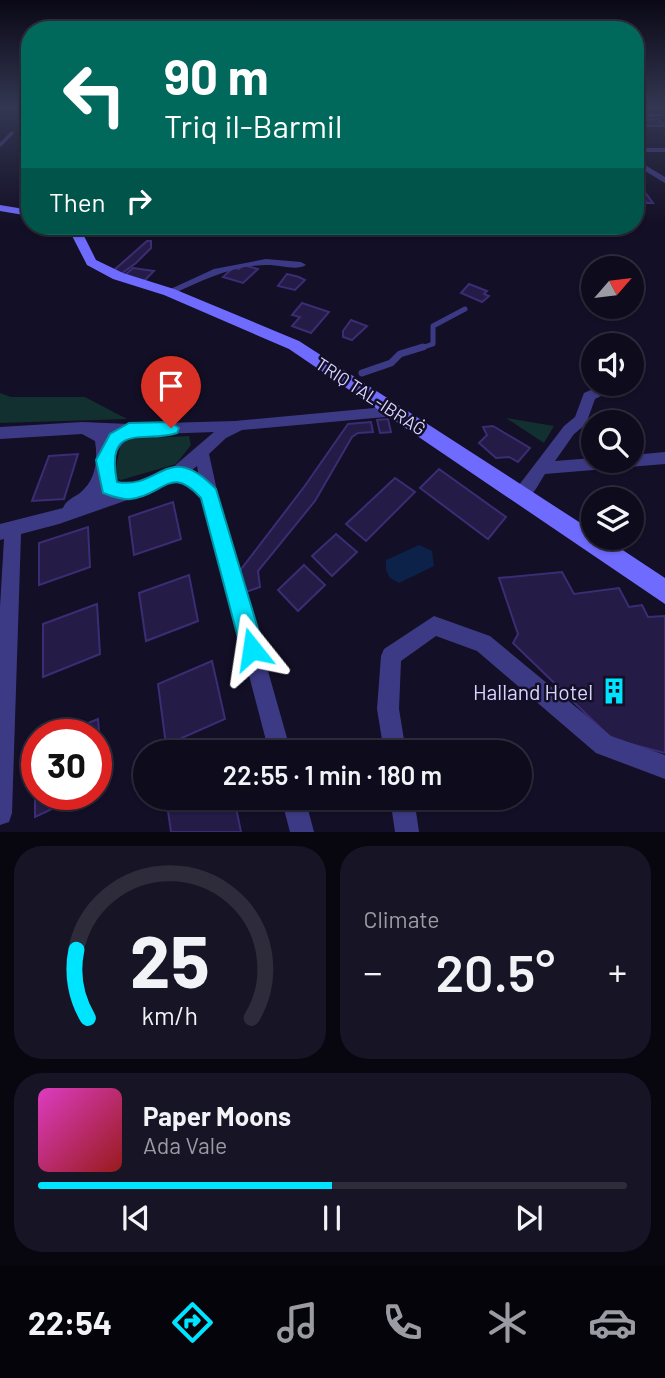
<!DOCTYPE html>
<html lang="en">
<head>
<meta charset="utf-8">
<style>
  body { margin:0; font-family:Barlow,sans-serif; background:#171425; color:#f1f3f6; height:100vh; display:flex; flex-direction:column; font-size:26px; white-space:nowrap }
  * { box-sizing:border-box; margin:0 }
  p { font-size:23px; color:#9b9ba3 }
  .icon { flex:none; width:38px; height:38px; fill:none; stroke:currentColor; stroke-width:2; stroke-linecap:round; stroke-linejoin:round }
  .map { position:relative; height:832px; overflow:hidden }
  .side { display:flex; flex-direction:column; gap:14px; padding:14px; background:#08060f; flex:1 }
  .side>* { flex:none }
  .top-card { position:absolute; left:21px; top:21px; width:623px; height:214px; border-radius:28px; box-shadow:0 2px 5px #0004,0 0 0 2px #2e2b3b; background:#00695c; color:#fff; overflow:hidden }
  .needle { width:46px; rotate:62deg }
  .fabs { position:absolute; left:581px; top:256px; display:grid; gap:14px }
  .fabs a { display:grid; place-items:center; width:63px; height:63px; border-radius:50%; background:#0e0b1c; box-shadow:0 2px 5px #0004,0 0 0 2px #2e2b3b; font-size:35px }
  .speed { position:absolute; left:21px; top:719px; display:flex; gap:14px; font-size:35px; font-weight:700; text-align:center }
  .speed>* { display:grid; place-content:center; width:91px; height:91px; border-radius:50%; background:#0e0b1c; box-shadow:0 2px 5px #0004,0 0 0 2px #2e2b3b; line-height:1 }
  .speed .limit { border:10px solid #d22; background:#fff; color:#111 }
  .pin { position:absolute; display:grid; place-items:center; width:60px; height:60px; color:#fff; margin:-72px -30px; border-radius:50% 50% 50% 0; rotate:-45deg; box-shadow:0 0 7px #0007 }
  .pin .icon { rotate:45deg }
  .me { position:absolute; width:77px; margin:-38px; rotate:345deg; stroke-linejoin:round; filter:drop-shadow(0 0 5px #0008) }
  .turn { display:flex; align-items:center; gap:24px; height:147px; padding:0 28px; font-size:32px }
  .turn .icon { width:91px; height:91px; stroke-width:2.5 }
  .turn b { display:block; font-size:49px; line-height:60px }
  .then { display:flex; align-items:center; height:66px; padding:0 28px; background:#0003; gap:14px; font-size:26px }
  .big { font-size:52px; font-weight:600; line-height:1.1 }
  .side .tile { flex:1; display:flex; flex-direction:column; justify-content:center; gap:10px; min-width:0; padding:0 24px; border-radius:28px; background:#171425 }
  .side .dial { align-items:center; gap:0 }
  .dial svg { height:182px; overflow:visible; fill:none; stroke:#2e2b3b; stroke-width:7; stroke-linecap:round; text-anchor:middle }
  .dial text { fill:#f1f3f6; stroke:none }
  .song { display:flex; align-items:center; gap:21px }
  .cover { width:84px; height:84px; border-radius:10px; background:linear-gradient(135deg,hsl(310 70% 55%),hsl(0 70% 35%)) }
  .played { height:7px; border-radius:4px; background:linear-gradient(90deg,#00e5ff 50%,#2e2b3b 50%) }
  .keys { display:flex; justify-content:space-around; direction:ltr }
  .heat { display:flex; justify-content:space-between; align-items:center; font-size:38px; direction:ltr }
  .side .tiles { flex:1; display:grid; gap:14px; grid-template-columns:1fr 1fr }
  .tile:last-child { grid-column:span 2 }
  .trip { position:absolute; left:133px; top:740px; width:399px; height:70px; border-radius:35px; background:#0e0b1c; box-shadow:0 2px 5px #0004,0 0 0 2px #2e2b3b; font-weight:600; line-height:70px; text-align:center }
  .tab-bar { display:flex; height:112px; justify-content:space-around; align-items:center; background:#06040b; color:#9b9ba3 }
  .tab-bar .icon { width:49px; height:49px }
  .tab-bar .active { color:#00e5ff }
  .tab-bar b { font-size:32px; color:#f1f3f6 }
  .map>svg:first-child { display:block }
  .green { fill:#12302f }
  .water { fill:#0c2248 }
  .building { fill:#241b47; stroke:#3b2d73; stroke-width:2 }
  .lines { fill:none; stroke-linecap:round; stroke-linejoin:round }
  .service-far2 { stroke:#3d3a85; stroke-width:3.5 }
  .service-far1 { stroke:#3d3a85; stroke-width:5 }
  .service { stroke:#3d3a85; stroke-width:7 }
  .minor { fill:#3d3a85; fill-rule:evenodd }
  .secondary { fill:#6f6bff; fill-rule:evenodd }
  .route { fill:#00e5ff; stroke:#0095a6; stroke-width:2 }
  .labels { text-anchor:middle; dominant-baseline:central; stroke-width:5; stroke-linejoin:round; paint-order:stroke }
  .street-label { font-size:18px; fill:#d9d4ff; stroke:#130f26 }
  .near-poi-label { font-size:21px; fill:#d9d4ff; stroke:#130f26; text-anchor:end }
</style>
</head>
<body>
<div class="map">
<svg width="665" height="832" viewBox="0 0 665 832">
  <rect width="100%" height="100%" fill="#130f26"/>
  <g class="green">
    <path d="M0,393L11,397H85L127,419L0,423Z"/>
    <path d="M506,418L554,426L544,443Z"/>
    <path d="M189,436L191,445L176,464L121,480L114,478L121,442L128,439Z"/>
  </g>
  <path class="water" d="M419,545L432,551L434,566L399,583L390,578L386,570V560Z"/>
  <g class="building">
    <path d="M635,119H658L665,126H636Z"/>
    <path d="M635,182L641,187L653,203H647L638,192Z"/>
    <path d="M147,241H151V248L136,263L121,274L113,271Z"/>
    <path d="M243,265L258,269L243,283L223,277L234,267L239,269Z"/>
    <path d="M133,268L154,271L143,282L125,275Z"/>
    <path d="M287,274L299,277L305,280L295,290L278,286Z"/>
    <path d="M469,284L487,291L484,294L489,296L482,302L461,293Z"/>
    <path d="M302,303L329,312L311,333L292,326L300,317L292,315Z"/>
    <path d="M351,320L367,326L352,340L343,337V331Z"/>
    <path d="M388,419L391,432L380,433L377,420Z"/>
    <path d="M371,422L373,432L358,433L352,437L315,501L258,571L260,587L246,592L239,572L304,487L348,424Z"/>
    <path d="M493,426L530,448L518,462L509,457L496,458L479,443L487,435L483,427Z"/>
    <path d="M78,454L64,499L32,501L49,456Z"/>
    <path d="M439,469L506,517L488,539L420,488Z"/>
    <path d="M395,478L415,492L366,541L346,524Z"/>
    <path d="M173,502L181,539L134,555L129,517Z"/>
    <path d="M88,527L90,567L39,585V543Z"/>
    <path d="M336,534L357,552L332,576L312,556Z"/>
    <path d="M304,565L325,585L298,611L278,590Z"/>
    <path d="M562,572L574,594L619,588L629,607L642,605L648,617L665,616V753L612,739L513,643L518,634L499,578Z"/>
    <path d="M189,575L198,621L146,641L139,593Z"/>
    <path d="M97,604L100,654L43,677V624Z"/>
    <path d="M212,661L225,719L166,745L158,684Z"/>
    <path d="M98,719L103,786L96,789V735H59Z"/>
    <path d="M35,745L37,794H84L35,817Z"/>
    <path d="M195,798H234L241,832H171L168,811Z"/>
  </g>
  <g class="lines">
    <path class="service-far2" d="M0,145L12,133"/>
    <path class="service-far1" d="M418,349L433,344V326L465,309"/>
    <path class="service" d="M362,373L391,363L400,354L423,347"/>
    <g class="minor">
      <path d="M635,114H661L664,116L635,118Z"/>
      <rect x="635" y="148" width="30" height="4"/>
      <path d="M635,159L665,177V183L635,165Z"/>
      <path d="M266,259L301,262L306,265C297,271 280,265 268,265C234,265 203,280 173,294H165L164,292L214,269Z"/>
      <path d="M604,384L609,386L611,389L609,392L595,399L586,424L574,434L555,461L593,458V460H632V455L665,452V464L545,474C538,484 531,504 516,499L514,494L516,489L564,426L575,417L584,393Z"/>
      <path d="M396,406L403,411L396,416L242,430L226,438L209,454L218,495L291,752H269L202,495L197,466L182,478L136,497L59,524L21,534L12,813L9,822L0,825V607L4,539L0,540V524L63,508C66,500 73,498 80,493C96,480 98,460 95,441L82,434L0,439V427L82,422L129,424L235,421ZM214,432L172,468L127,485L116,483C112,458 113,452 132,435Z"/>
      <path d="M434,616L490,636L611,736L665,755V779L596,753L477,651L436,636L401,661L399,709L406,752H384L377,709L381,656L384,649Z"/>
      <path d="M281,798H305L314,832H290Z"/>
      <path d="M390,798H414L419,832H395Z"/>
    </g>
    <g class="secondary">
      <path d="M0,205L30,210V216L0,211Z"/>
      <path d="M67,226H79L96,260L123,273L174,289L299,341L593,531V537H603L665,578V604L289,349L164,295L113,279L87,265Z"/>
    </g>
  </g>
  <linearGradient id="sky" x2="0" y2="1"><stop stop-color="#0a0815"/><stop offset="0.48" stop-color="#333752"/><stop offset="1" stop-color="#333752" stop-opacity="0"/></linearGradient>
  <rect width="665" height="224" fill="url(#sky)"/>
  <path class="route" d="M171,422L179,428L177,433C143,444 105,421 117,482C161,490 168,439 216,489L264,649L260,657L252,661L244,657L241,649L201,498C170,464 165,495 131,499C123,500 111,496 103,493L96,460L110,434L129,423Z"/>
  <defs>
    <g id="building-bare" transform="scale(2.1)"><path d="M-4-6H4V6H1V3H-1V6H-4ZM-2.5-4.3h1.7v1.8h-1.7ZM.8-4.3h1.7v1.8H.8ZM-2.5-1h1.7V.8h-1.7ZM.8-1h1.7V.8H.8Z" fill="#00e5ff" stroke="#130f26" stroke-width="2.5" paint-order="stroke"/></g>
  </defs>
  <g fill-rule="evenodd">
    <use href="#building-bare" x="614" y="691"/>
  </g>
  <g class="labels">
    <g class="street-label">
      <text transform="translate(371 396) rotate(33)">TRIQ TAL-IBRAĠ</text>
    </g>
    <g class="near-poi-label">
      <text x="593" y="691">Halland Hotel</text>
    </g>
  </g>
</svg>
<div class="fabs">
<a><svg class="needle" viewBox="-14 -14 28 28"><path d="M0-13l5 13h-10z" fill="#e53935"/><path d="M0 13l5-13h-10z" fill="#9b9ba3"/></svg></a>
<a><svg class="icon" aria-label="sound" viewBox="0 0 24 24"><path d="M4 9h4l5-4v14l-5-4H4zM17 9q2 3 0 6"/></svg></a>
<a><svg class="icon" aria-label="search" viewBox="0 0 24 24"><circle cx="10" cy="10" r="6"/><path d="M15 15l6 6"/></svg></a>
<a><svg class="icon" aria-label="layers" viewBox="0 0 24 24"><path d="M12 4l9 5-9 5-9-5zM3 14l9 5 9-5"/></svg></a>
</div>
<div class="speed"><div class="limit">30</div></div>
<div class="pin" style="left:171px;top:428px;background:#d93025"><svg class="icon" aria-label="arrive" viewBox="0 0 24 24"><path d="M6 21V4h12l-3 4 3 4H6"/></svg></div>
<svg class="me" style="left:252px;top:649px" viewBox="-20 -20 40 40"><path d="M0-17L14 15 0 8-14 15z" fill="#00e5ff" stroke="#fff" stroke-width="4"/></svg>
<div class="trip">22:55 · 1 min · 180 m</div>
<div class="top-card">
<div class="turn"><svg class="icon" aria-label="left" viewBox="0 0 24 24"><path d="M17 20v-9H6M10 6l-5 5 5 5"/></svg><div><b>90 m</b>Triq il-Barmil</div></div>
<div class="then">Then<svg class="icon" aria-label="right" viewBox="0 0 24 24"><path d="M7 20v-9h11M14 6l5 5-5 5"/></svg></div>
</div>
</div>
<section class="side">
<div class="tiles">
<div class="tile dial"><svg viewBox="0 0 100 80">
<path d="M14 69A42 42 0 1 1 86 69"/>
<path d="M14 69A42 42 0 0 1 9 39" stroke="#00e5ff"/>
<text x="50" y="56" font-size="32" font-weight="700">25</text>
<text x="50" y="72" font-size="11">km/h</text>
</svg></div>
<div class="tile"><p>Climate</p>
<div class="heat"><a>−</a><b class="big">20.5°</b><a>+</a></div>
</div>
<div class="tile">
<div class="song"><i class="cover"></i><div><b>Paper Moons</b><p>Ada Vale</p></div></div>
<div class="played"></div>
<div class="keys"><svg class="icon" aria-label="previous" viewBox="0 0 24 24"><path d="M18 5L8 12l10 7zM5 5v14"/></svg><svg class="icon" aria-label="pause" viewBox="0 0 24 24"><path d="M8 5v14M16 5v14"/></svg><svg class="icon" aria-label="next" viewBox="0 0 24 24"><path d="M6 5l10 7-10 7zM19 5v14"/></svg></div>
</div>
</div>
</section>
<nav class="tab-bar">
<b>22:54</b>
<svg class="icon active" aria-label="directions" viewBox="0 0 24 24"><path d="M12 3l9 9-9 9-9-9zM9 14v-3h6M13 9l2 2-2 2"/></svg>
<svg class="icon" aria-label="music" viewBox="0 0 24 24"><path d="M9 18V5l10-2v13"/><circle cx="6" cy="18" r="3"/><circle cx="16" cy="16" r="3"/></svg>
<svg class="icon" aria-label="phone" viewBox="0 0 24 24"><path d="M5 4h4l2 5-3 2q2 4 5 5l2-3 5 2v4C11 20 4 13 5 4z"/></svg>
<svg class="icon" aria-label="climate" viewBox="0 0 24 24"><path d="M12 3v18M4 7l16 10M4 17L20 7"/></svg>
<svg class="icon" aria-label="car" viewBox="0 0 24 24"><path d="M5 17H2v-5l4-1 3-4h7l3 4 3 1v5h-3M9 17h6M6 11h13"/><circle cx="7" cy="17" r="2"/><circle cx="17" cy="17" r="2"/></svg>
</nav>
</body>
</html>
